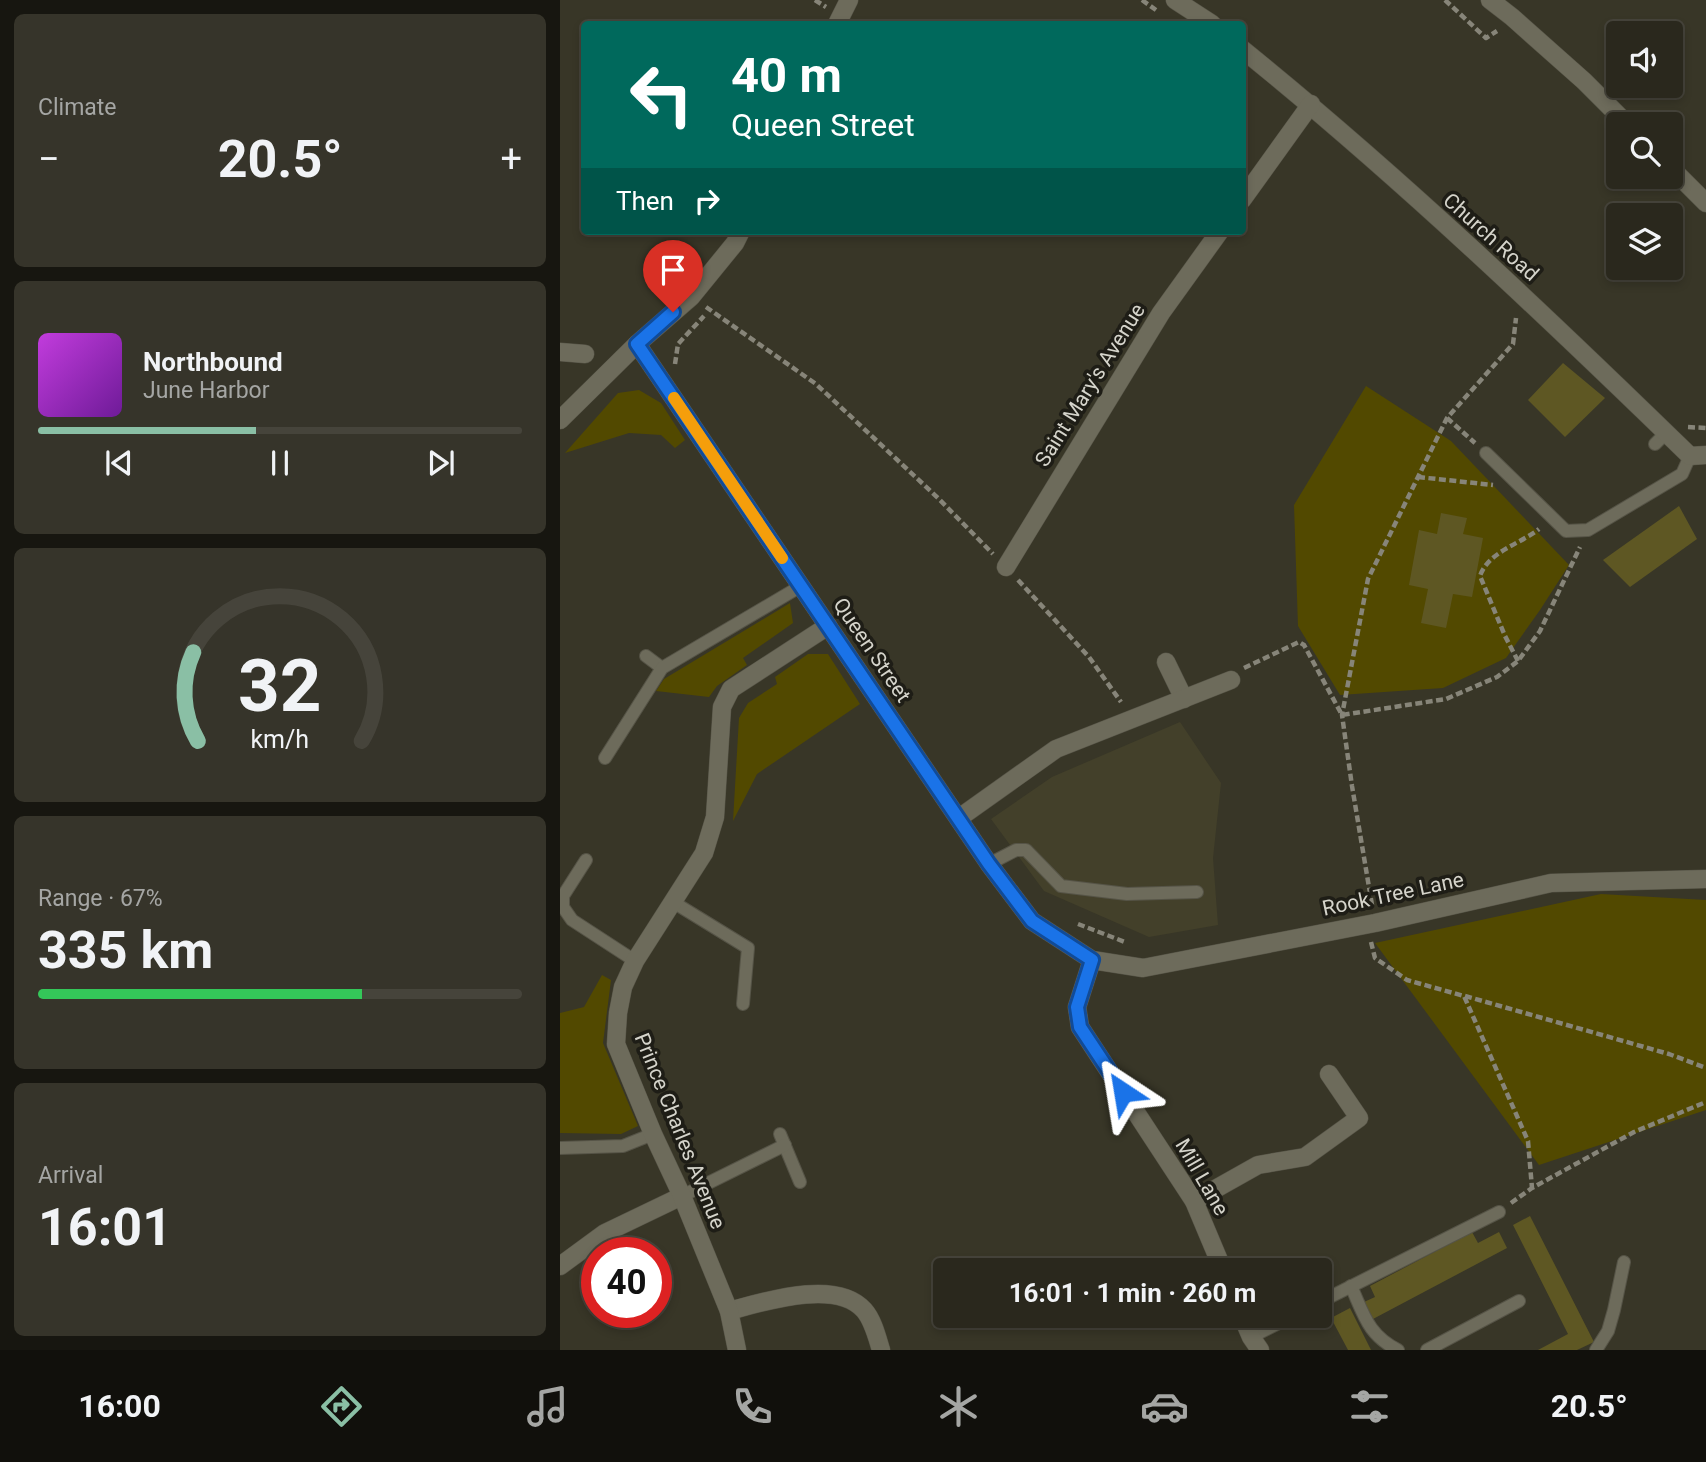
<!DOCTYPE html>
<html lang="en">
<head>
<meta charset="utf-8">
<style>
  body { margin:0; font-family:Roboto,sans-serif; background:#36342a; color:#f1f3f6; height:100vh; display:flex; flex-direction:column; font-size:26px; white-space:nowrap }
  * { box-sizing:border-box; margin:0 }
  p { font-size:23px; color:#a5a6a4 }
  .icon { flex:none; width:38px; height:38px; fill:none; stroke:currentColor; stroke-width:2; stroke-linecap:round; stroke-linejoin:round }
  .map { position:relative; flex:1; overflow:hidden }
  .side { display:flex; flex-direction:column; gap:14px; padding:14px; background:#171610; width:560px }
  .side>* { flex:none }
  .hud { position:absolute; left:21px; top:21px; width:665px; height:214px; border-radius:7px; box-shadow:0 4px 10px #0003,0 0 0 2px #46443b; background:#00695c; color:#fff; overflow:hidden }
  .tools { position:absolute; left:1046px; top:21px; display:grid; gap:14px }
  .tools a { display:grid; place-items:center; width:77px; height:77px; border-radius:7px; background:#2a281d; box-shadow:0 4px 10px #0003,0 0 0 2px #46443b; font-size:35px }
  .speed { position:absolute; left:21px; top:1237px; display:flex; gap:14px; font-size:35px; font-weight:700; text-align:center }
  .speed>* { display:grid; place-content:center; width:91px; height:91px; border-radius:50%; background:#2a281d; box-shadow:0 4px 10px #0003,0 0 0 2px #46443b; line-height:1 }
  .speed .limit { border:10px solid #d22; background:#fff; color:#111 }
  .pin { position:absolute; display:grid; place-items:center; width:60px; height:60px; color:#fff; margin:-72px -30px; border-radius:50% 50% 50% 0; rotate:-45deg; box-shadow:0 0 7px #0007 }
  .pin .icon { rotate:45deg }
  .me { position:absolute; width:77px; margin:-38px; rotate:327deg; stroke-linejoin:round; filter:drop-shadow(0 0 5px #0008) }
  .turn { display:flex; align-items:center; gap:24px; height:147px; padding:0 35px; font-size:32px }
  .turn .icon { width:91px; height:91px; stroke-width:2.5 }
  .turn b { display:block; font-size:49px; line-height:60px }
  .then { display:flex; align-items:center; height:66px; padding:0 35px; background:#0003; gap:14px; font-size:26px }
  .big { font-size:52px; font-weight:700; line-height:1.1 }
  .side .widget { flex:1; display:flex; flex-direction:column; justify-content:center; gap:10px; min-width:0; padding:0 24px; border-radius:10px; background:#36342a }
  .side .dial { align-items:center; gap:0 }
  .dial svg { height:182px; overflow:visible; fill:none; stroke:#46443b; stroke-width:7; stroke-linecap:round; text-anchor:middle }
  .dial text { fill:#f1f3f6; stroke:none }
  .song { display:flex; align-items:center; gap:21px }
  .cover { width:84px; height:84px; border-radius:10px; background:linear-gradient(135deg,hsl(290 70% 55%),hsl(280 70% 35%)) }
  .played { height:7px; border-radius:4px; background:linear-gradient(90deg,#8abfa5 45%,#46443b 45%) }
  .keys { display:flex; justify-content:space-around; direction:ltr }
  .heat { display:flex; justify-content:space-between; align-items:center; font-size:38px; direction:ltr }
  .charge { height:10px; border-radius:5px; background:linear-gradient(90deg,#34c759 67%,#46443b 0) }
  .trip { position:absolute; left:373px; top:1258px; width:399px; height:70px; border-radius:7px; background:#2a281d; box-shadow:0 4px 10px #0003,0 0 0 2px #46443b; font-weight:700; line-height:70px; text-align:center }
  .tab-bar { display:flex; height:112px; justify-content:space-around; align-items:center; background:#11100c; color:#a5a6a4 }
  .tab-bar .icon { width:49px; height:49px }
  .tab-bar .current { color:#8abfa5 }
  .tab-bar b { font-size:32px; color:#f1f3f6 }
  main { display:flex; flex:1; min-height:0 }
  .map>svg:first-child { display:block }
  .built { fill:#43402a }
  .green { fill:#524900 }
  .building { fill:#5e5723 }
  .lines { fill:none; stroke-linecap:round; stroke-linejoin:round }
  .lane-casing { stroke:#565447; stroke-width:14 }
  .street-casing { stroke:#565447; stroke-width:19 }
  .secondary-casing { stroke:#565447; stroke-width:19 }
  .path { stroke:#878579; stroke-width:4.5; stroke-dasharray:7 3.5; stroke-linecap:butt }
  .lane { stroke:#6d6b5b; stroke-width:12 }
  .street { stroke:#6d6b5b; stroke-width:18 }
  .secondary { stroke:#6d6b5b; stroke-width:18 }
  .route-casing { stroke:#114b97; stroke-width:18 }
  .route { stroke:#1a73e8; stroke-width:12 }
  .slow { stroke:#f59e0b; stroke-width:12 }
  .labels { text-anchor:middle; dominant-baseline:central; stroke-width:7; stroke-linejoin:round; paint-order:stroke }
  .street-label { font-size:21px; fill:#d5d4cb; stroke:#1e1d16 }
</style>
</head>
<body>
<main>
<section class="side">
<div class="widget"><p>Climate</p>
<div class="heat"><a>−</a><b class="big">20.5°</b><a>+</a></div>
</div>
<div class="widget">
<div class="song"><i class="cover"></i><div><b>Northbound</b><p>June Harbor</p></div></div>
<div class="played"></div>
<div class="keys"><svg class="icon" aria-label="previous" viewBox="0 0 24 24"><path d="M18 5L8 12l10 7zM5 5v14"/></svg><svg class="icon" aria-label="pause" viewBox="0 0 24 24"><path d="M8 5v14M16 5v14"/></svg><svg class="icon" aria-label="next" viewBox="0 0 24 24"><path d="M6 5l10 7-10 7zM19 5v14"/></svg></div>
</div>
<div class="widget dial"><svg viewBox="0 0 100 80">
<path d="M14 69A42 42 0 1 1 86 69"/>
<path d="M14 69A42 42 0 0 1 12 30" stroke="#8abfa5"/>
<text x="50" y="56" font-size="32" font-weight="700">32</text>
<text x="50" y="72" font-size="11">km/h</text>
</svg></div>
<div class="widget"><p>Range · 67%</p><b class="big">335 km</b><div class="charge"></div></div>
<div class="widget"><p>Arrival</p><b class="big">16:01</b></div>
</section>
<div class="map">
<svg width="1146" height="1350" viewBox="0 0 1146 1350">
  <rect width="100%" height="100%" fill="#383627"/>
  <path class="built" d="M620,722L661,783L653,858L658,925L589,937L484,891L431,819L492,777Z"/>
  <g class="green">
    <path d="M806,386L891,441L1009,565L980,610L946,658L883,688L780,695L738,626L734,505Z"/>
    <path d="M79,390L101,403L125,440L115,448L101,435L69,433L5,453L58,393Z"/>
    <path d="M230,603L233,623L183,658L187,665L157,686L149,697L96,691L104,679Z"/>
    <path d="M248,654H268L300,704L197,774L173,821L179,718L188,703L217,684L215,677Z"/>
    <path d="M1041,894L1146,900V1110L979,1165L815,943Z"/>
    <path d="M42,975L51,980L43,1043L78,1126L61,1134L0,1133V1013L24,1007Z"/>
  </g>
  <g class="building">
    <path d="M1003,363L1045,398L1005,437L968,400Z"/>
    <path d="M1119,506L1137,539L1070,587L1043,560Z"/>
    <path d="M881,513L907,518L903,534L923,538L912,597L893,594L886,628L861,623L868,589L849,585L859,530L877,534Z"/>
    <path d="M970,1216L1034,1342L1017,1350H978L1008,1334L953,1225Z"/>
    <path d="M912,1232L918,1243L939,1232L947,1248L813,1319L804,1302L815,1297L810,1286Z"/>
    <path d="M790,1308L811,1350H788L771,1318Z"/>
  </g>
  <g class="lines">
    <g class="lane-casing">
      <g id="lane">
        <path d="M1095,444L1106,433"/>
        <path d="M926,453L1006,531L1028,530L1122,474L1130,456"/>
        <path d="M86,656L102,668"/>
        <path d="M45,758L102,668L241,586"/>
        <path d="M26,860L3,896V907L12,920L75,961"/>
        <path d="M429,864L456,850H466L501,886L567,894L637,892"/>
        <path d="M113,902L188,948L183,1004"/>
        <path d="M220,1134L240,1182"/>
        <path d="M0,1148L63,1146L93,1134"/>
        <path d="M122,1196L225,1145"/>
        <path d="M791,1286C804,1315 808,1335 838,1350"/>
        <path d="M760,1302L939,1212"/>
        <path d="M691,1337L733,1316"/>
        <path d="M867,1350L959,1301"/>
        <path d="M1036,1350L1048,1331L1054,1310L1064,1262"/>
      </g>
    </g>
    <g class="street-casing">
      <g id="street">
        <path d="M615,0L652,24"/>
        <path d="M930,0L952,17L1024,81L1067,124"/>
        <path d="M682,49C839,176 985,315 1130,456L1146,455"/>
        <path d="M1111,168L1146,203"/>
        <path d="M682,200L751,104"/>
        <path d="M0,352L25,354"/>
        <path d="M446,567L601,313L660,231"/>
        <path d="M606,662L624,699"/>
        <path d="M399,818L496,749L671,680"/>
        <path d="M634,1201L698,1165L745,1157L799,1118L769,1074"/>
        <path d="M0,1266L45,1233L122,1196"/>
        <path d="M169,1311C203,1302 276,1278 304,1310C313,1320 317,1337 321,1350"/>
        <path d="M177,1350L169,1311L122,1196L93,1134L56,1044L58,1013L63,987L75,961L144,853L155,817L162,707L171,689L268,626"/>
      </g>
    </g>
    <g class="secondary-casing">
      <g id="secondary">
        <path d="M277,24L289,0"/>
        <path d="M77,344L429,864L472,921L532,960L583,968L815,923L991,883L1146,879"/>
        <path d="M0,420L77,344L131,297L175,243L181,231"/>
        <path d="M532,960L517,1007L520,1027L634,1201L663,1270"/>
        <path d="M682,1316L691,1337L700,1350"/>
      </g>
    </g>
    <g class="path">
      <path d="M255,0L266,7"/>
      <path d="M582,0L596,10"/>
      <path d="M885,0L926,38L937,31"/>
      <path d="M146,307L256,384L378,498L433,554"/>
      <path d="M115,364L118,344L144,316"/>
      <path d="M887,418L915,443"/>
      <path d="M1128,427L1146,428"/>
      <path d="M858,477L933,485"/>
      <path d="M458,580L529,657L561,702"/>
      <path d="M958,661L945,636L920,576C928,552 960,544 979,529"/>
      <path d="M684,668L739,642L744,645L782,715L886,699L937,677L958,661L980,631L1020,547"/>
      <path d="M812,905L792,786L782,715L808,579L887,418L953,344L956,318"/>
      <path d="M518,924L565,942"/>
      <path d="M811,942L815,958L847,980L904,996L968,1141L972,1188"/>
      <path d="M905,996L1109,1054L1146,1068"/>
      <path d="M951,1203L972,1188L1074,1132L1146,1102"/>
    </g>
    <use href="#lane" class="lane"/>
    <use href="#street" class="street"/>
    <use href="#secondary" class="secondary"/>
  </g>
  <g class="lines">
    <g class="route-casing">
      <path id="route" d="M113,312L77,344L429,864L472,921L532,960L517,1007L520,1027L563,1092"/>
    </g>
    <use href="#route" class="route"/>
    <path class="slow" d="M114,398L222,558"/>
  </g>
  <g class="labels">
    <g class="street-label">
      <text transform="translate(931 237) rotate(42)">Church Road</text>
      <text transform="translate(530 385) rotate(-58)">Saint Mary's Avenue</text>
      <text transform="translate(312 650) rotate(56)">Queen Street</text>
      <text transform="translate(833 894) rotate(-12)">Rook Tree Lane</text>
      <text transform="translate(120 1131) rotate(68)">Prince Charles Avenue</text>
      <text transform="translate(642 1177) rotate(60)">Mill Lane</text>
    </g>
  </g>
</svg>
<div class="tools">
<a><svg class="icon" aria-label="sound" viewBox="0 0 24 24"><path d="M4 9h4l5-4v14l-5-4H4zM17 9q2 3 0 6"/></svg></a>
<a><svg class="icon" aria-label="search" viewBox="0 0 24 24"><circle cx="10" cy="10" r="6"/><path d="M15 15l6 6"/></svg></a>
<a><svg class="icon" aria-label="layers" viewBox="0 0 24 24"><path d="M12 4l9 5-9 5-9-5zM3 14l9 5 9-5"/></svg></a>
</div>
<div class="speed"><div class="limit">40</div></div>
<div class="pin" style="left:113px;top:312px;background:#d93025"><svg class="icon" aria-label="arrive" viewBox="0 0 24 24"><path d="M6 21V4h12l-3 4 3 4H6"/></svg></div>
<svg class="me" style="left:563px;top:1092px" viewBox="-20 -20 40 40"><path d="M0-17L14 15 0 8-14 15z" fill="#1a73e8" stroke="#fff" stroke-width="4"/></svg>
<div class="trip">16:01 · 1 min · 260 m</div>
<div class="hud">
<div class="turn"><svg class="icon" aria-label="left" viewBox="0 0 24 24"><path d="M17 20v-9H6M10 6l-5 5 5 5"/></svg><div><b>40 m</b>Queen Street</div></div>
<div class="then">Then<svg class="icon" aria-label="right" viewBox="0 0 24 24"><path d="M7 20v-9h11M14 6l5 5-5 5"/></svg></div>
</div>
</div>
</main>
<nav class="tab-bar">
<b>16:00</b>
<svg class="icon current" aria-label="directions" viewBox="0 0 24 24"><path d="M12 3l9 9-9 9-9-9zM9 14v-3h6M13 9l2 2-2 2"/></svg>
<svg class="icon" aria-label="music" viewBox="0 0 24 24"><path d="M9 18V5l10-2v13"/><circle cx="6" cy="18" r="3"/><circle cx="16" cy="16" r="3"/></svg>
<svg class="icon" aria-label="phone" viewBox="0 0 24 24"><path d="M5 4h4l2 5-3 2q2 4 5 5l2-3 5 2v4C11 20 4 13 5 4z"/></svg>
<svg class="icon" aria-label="climate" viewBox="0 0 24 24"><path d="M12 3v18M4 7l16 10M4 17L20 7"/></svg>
<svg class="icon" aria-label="car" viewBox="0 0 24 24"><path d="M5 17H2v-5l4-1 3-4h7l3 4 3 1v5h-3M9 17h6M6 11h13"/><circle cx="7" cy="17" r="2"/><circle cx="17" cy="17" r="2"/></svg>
<svg class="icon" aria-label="filters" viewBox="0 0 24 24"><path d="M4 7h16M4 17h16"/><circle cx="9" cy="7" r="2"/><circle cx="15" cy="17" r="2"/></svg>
<b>20.5°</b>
</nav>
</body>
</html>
